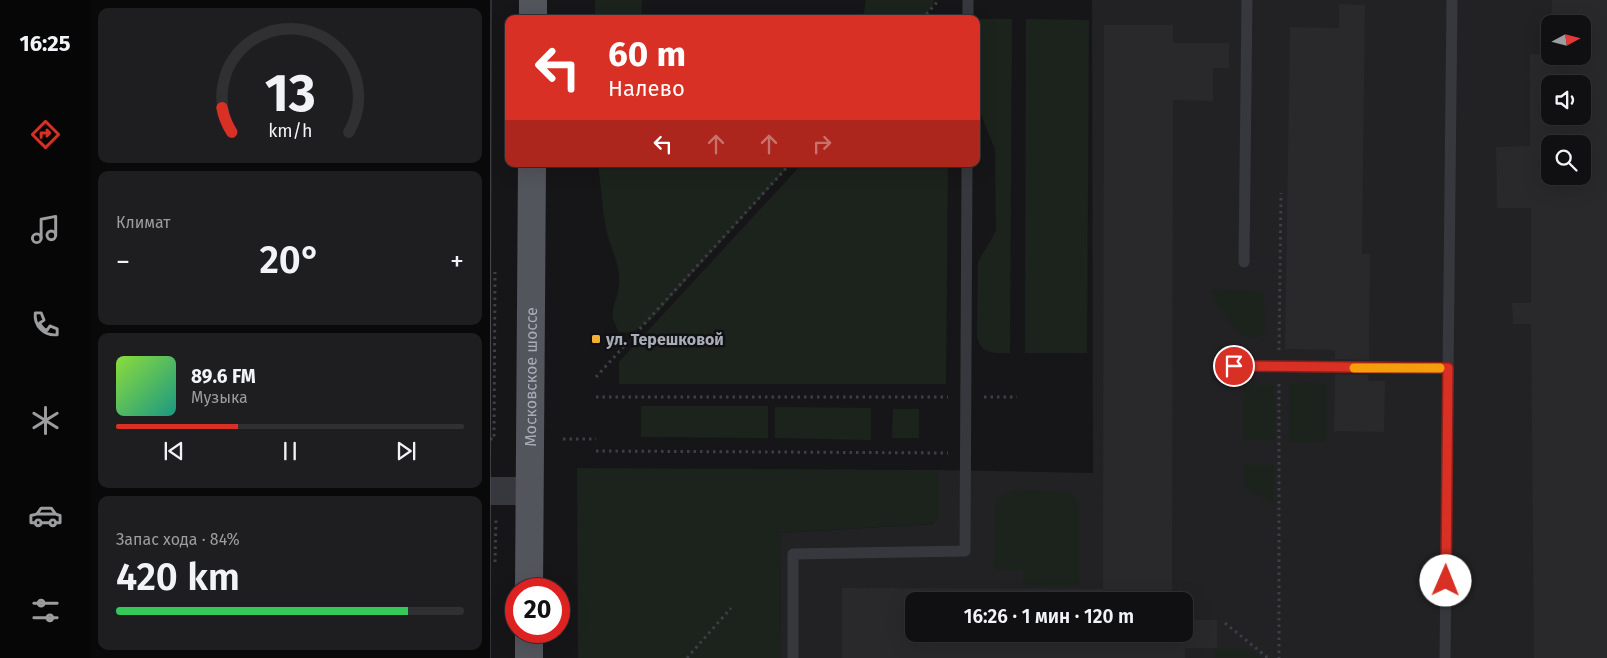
<!DOCTYPE html>
<html lang="ru">
<head>
<meta charset="utf-8">
<style>
  body { margin:0; font-family:"Fira Sans",sans-serif; background:#1e1e20; color:#f1f3f6; height:100vh; display:flex; flex-direction:column; font-size:19px; white-space:nowrap }
  * { box-sizing:border-box; margin:0 }
  p { font-size:16px; color:#9c9d9f }
  .icon { flex:none; width:28px; height:28px; fill:none; stroke:currentColor; stroke-width:2; stroke-linecap:round; stroke-linejoin:round }
  .map { position:relative; flex:1; overflow:hidden }
  .sheet { display:flex; flex-direction:column; gap:8px; padding:8px; background:#09090a; width:400px }
  .sheet>* { flex:none }
  .guide { position:absolute; left:15px; top:15px; width:475px; height:152px; border-radius:10px; box-shadow:0 5px 20px #0002,0 0 0 1px #303032; background:#d93025; color:#fff; overflow:hidden }
  .needle { width:32px; rotate:83deg }
  .fabs { position:absolute; left:1051px; top:15px; display:grid; gap:10px }
  .fabs a { display:grid; place-items:center; width:50px; height:50px; border-radius:10px; background:#101012; box-shadow:0 5px 20px #0002,0 0 0 1px #303032; font-size:25px }
  .speed { position:absolute; left:15px; top:578px; display:flex; gap:10px; font-size:25px; font-weight:700; text-align:center }
  .speed>* { display:grid; place-content:center; width:65px; height:65px; border-radius:50%; background:#101012; box-shadow:0 5px 20px #0002,0 0 0 1px #303032; line-height:1 }
  .speed .limit { border:8px solid #d22; background:#fff; color:#111 }
  .pin { position:absolute; display:grid; place-items:center; width:42px; height:42px; color:#fff; margin:-21px; border:2px solid #fff; border-radius:50%; box-shadow:0 1px 5px #0007 }
  .me { position:absolute; width:55px; margin:-28px; rotate:1deg; stroke-linejoin:round; filter:drop-shadow(0 0 4px #0008) }
  .turn { display:flex; align-items:center; gap:18px; height:105px; padding:0 20px; font-size:22px }
  .turn .icon { width:65px; height:65px; stroke-width:2.5 }
  .turn b { display:block; font-size:35px; line-height:42px }
  .lanes { display:flex; align-items:center; height:48px; padding:0 20px; background:#0003; justify-content:center; gap:25px; direction:ltr }
  .lanes .off { opacity:.35 }
  .big { font-size:38px; font-weight:600; line-height:1.1 }
  .sheet .card { flex:1; display:flex; flex-direction:column; justify-content:center; gap:8px; min-width:0; padding:0 18px; border-radius:10px; background:#1e1e20 }
  .sheet .dial { align-items:center; gap:0 }
  .dial svg { height:130px; overflow:visible; fill:none; stroke:#303032; stroke-width:7; stroke-linecap:round; text-anchor:middle }
  .dial text { fill:#f1f3f6; stroke:none }
  .song { display:flex; align-items:center; gap:15px }
  .cover { width:60px; height:60px; border-radius:8px; background:linear-gradient(135deg,hsl(90 70% 55%),hsl(170 70% 35%)) }
  .played { height:5px; border-radius:2px; background:linear-gradient(90deg,#d93025 35%,#303032 35%) }
  .keys { display:flex; justify-content:space-around; direction:ltr }
  .heat { display:flex; justify-content:space-between; align-items:center; font-size:28px; direction:ltr }
  .charge { height:8px; border-radius:4px; background:linear-gradient(90deg,#34c759 84%,#303032 0) }
  .trip { position:absolute; left:415px; top:592px; width:288px; height:50px; border-radius:10px; background:#101012; box-shadow:0 5px 20px #0002,0 0 0 1px #303032; font-weight:600; line-height:50px; text-align:center }
  main { display:flex; flex:1; min-height:0 }
  .dock { display:flex; flex-direction:column; width:90px; justify-content:space-around; align-items:center; background:#060607; color:#9c9d9f }
  .dock .icon { width:35px; height:35px }
  .dock .active { color:#d93025 }
  .dock b { font-size:22px; color:#f1f3f6 }
  .map>svg:first-child { display:block }
  .built { fill:#222225; fill-rule:evenodd }
  .green { fill:#1c231d }
  .building { fill:#29292c; fill-rule:evenodd }
  .lines { fill:none; stroke-linecap:round; stroke-linejoin:round }
  .path { stroke:#3d3f44; stroke-width:3; stroke-dasharray:2.5 4; stroke-linecap:butt }
  .service { stroke:#37383d; stroke-width:11 }
  .tertiary { stroke:#37383d; stroke-width:28 }
  .primary { stroke:#53555c; stroke-width:28 }
  .tram { stroke:#4a4c52; stroke-width:1 }
  .route-casing { stroke:#8d1f18; stroke-width:12 }
  .route { stroke:#d93025; stroke-width:9 }
  .slow { stroke:#f59e0b; stroke-width:9 }
  .poi-dot { fill:#f2b134; stroke:#111113; stroke-width:2 }
  .labels { text-anchor:middle; dominant-baseline:central; stroke-width:5; stroke-linejoin:round; paint-order:stroke }
  .poi-label { font-size:16px; font-weight:bold; fill:#a8adb8; stroke:#111113; text-anchor:start }
  .street-label { font-size:16px; fill:#a8adb8; stroke:#111113 }
</style>
</head>
<body>
<main>
<nav class="dock">
<b>16:25</b>
<svg class="icon active" aria-label="directions" viewBox="0 0 24 24"><path d="M12 3l9 9-9 9-9-9zM9 14v-3h6M13 9l2 2-2 2"/></svg>
<svg class="icon" aria-label="music" viewBox="0 0 24 24"><path d="M9 18V5l10-2v13"/><circle cx="6" cy="18" r="3"/><circle cx="16" cy="16" r="3"/></svg>
<svg class="icon" aria-label="phone" viewBox="0 0 24 24"><path d="M5 4h4l2 5-3 2q2 4 5 5l2-3 5 2v4C11 20 4 13 5 4z"/></svg>
<svg class="icon" aria-label="climate" viewBox="0 0 24 24"><path d="M12 3v18M4 7l16 10M4 17L20 7"/></svg>
<svg class="icon" aria-label="car" viewBox="0 0 24 24"><path d="M5 17H2v-5l4-1 3-4h7l3 4 3 1v5h-3M9 17h6M6 11h13"/><circle cx="7" cy="17" r="2"/><circle cx="17" cy="17" r="2"/></svg>
<svg class="icon" aria-label="filters" viewBox="0 0 24 24"><path d="M4 7h16M4 17h16"/><circle cx="9" cy="7" r="2"/><circle cx="15" cy="17" r="2"/></svg>
</nav>
<section class="sheet">
<div class="card dial"><svg viewBox="0 0 100 80">
<path d="M14 69A42 42 0 1 1 86 69"/>
<path d="M14 69A42 42 0 0 1 8 54" stroke="#d93025"/>
<text x="50" y="56" font-size="32" font-weight="700">13</text>
<text x="50" y="72" font-size="11">km/h</text>
</svg></div>
<div class="card"><p>Климат</p>
<div class="heat"><a>−</a><b class="big">20°</b><a>+</a></div>
</div>
<div class="card">
<div class="song"><i class="cover"></i><div><b>89.6 FM</b><p>Музыка</p></div></div>
<div class="played"></div>
<div class="keys"><svg class="icon" aria-label="previous" viewBox="0 0 24 24"><path d="M18 5L8 12l10 7zM5 5v14"/></svg><svg class="icon" aria-label="pause" viewBox="0 0 24 24"><path d="M8 5v14M16 5v14"/></svg><svg class="icon" aria-label="next" viewBox="0 0 24 24"><path d="M6 5l10 7-10 7zM19 5v14"/></svg></div>
</div>
<div class="card"><p>Запас хода · 84%</p><b class="big">420 km</b><div class="charge"></div></div>
</section>
<div class="map">
<svg width="1117" height="658" viewBox="0 0 1117 658">
  <rect width="100%" height="100%" fill="#161618"/>
  <path class="built" d="M602,0H1117V658H291L290,533L442,524L449,518V470L603,473ZM1060,24H1092V56H1060ZM1060,84H1092V116H1060ZM1060,144H1092V176H1060ZM424,601H694V634H424Z"/>
  <g class="green">
    <path d="M105,0H152L151,19H105Z"/>
    <path d="M376,0H444L443,6L432,19H373Z"/>
    <path d="M490,19H522L520,353C504,353 492,355 487,337L488,262L506,231L505,149L489,110Z"/>
    <path d="M536,19L599,20L597,353H535Z"/>
    <path d="M108,164H301L160,321L140,333L129,332C116,311 127,305 129,285C131,265 120,247 116,229C112,208 111,185 108,164Z"/>
    <path d="M312,164H458L456,384H129V362Z"/>
    <path d="M729,289L770,291L774,294L775,330L772,336C766,337 757,339 752,335C744,330 720,299 721,291Z"/>
    <path d="M800,383L837,384L836,442H799Z"/>
    <path d="M753,385H784L785,440H753Z"/>
    <path d="M151,406H278V438L151,437Z"/>
    <path d="M285,407L381,408V440L285,438Z"/>
    <path d="M403,409H429V438H402Z"/>
    <path d="M754,465H784V505L754,487Z"/>
    <path d="M87,468L449,470V518L448,521L439,524L290,533L291,658H88Z"/>
    <path d="M527,489L577,492L584,496L589,503V586L533,585V570H504L505,507C508,495 515,491 527,489Z"/>
    <path d="M725,649H758L771,658H725Z"/>
  </g>
  <g class="building">
    <path d="M1062,0H1117V658H1044L1041,324H1023L1022,303H1041V208H1007L1006,147L1040,146V54L1092,56V24H1061ZM1060,84H1092V116H1060ZM1060,144H1092V176H1060Z"/>
    <path d="M849,4L875,5L872,254H880L879,360L845,359V350L795,349L800,27L849,28Z"/>
    <path d="M614,25H683V43H739V68H723V101L683,100L682,601H424V634H694V620H727V648H695V658H352V588L613,589Z"/>
    <path d="M845,374L879,375L878,381H895L894,432L844,431Z"/>
  </g>
  <g class="lines">
    <g class="path">
      <path d="M432,19L449,0"/>
      <path d="M789,350L791,193"/>
      <path d="M106,377L300,164"/>
      <path d="M789,384V658"/>
      <path d="M106,397H458"/>
      <path d="M494,397H527"/>
      <path d="M0,439H4L5,272"/>
      <path d="M73,439H106"/>
      <path d="M106,451L458,453"/>
      <path d="M5,562L6,517"/>
      <path d="M735,623L778,658"/>
      <path d="M197,658L241,608"/>
    </g>
    <g class="service">
      <path d="M478,19V0"/>
      <path d="M754,262L757,0"/>
      <path d="M745,366L958,368"/>
      <path d="M303,658V554L475,551L477,164"/>
      <path d="M955,658L962,0"/>
    </g>
    <path class="tertiary" d="M0,491H39"/>
    <g class="primary">
      <path d="M43,19V0"/>
      <path id="s1" d="M39,589L42,164"/>
      <path d="M39,631V658"/>
    </g>
    <path class="tram" d="M0,658L1,0"/>
  </g>
  <g class="lines">
    <g class="route-casing">
      <path id="route" d="M744,366L958,368L956,581"/>
    </g>
    <use href="#route" class="route"/>
    <path class="slow" d="M864,368H950"/>
  </g>
  <rect class="poi-dot" x="101" y="334" width="10" height="10" rx="2.5"/>
  <g class="labels">
    <g class="poi-label">
      <text x="116" y="339">ул. Терешковой</text>
    </g>
    <g class="street-label">
      <text stroke="none"><textPath href="#s1" startOffset="212">Московское шоссе</textPath></text>
    </g>
  </g>
</svg>
<div class="fabs">
<a><svg class="needle" viewBox="-14 -14 28 28"><path d="M0-13l5 13h-10z" fill="#e53935"/><path d="M0 13l5-13h-10z" fill="#9c9d9f"/></svg></a>
<a><svg class="icon" aria-label="sound" viewBox="0 0 24 24"><path d="M4 9h4l5-4v14l-5-4H4zM17 9q2 3 0 6"/></svg></a>
<a><svg class="icon" aria-label="search" viewBox="0 0 24 24"><circle cx="10" cy="10" r="6"/><path d="M15 15l6 6"/></svg></a>
</div>
<div class="speed"><div class="limit">20</div></div>
<div class="pin" style="left:744px;top:366px;background:#d93025"><svg class="icon" aria-label="arrive" viewBox="0 0 24 24"><path d="M6 21V4h12l-3 4 3 4H6"/></svg></div>
<svg class="me" style="left:956px;top:581px" viewBox="-20 -20 40 40"><circle r="19" fill="#fff"/><path d="M0-13L10 11 0 6-10 11z" fill="#d93025"/></svg>
<div class="trip">16:26 · 1 мин · 120 m</div>
<div class="guide">
<div class="turn"><svg class="icon" aria-label="left" viewBox="0 0 24 24"><path d="M17 20v-9H6M10 6l-5 5 5 5"/></svg><div><b>60 m</b>Налево</div></div>
<div class="lanes"><svg class="icon" aria-label="left" viewBox="0 0 24 24"><path d="M17 20v-9H6M10 6l-5 5 5 5"/></svg><svg class="icon off" aria-label="ahead" viewBox="0 0 24 24"><path d="M12 20V5M6 11l6-6 6 6"/></svg><svg class="icon off" aria-label="ahead" viewBox="0 0 24 24"><path d="M12 20V5M6 11l6-6 6 6"/></svg><svg class="icon off" aria-label="right" viewBox="0 0 24 24"><path d="M7 20v-9h11M14 6l5 5-5 5"/></svg></div>
</div>
</div>
</main>
</body>
</html>
